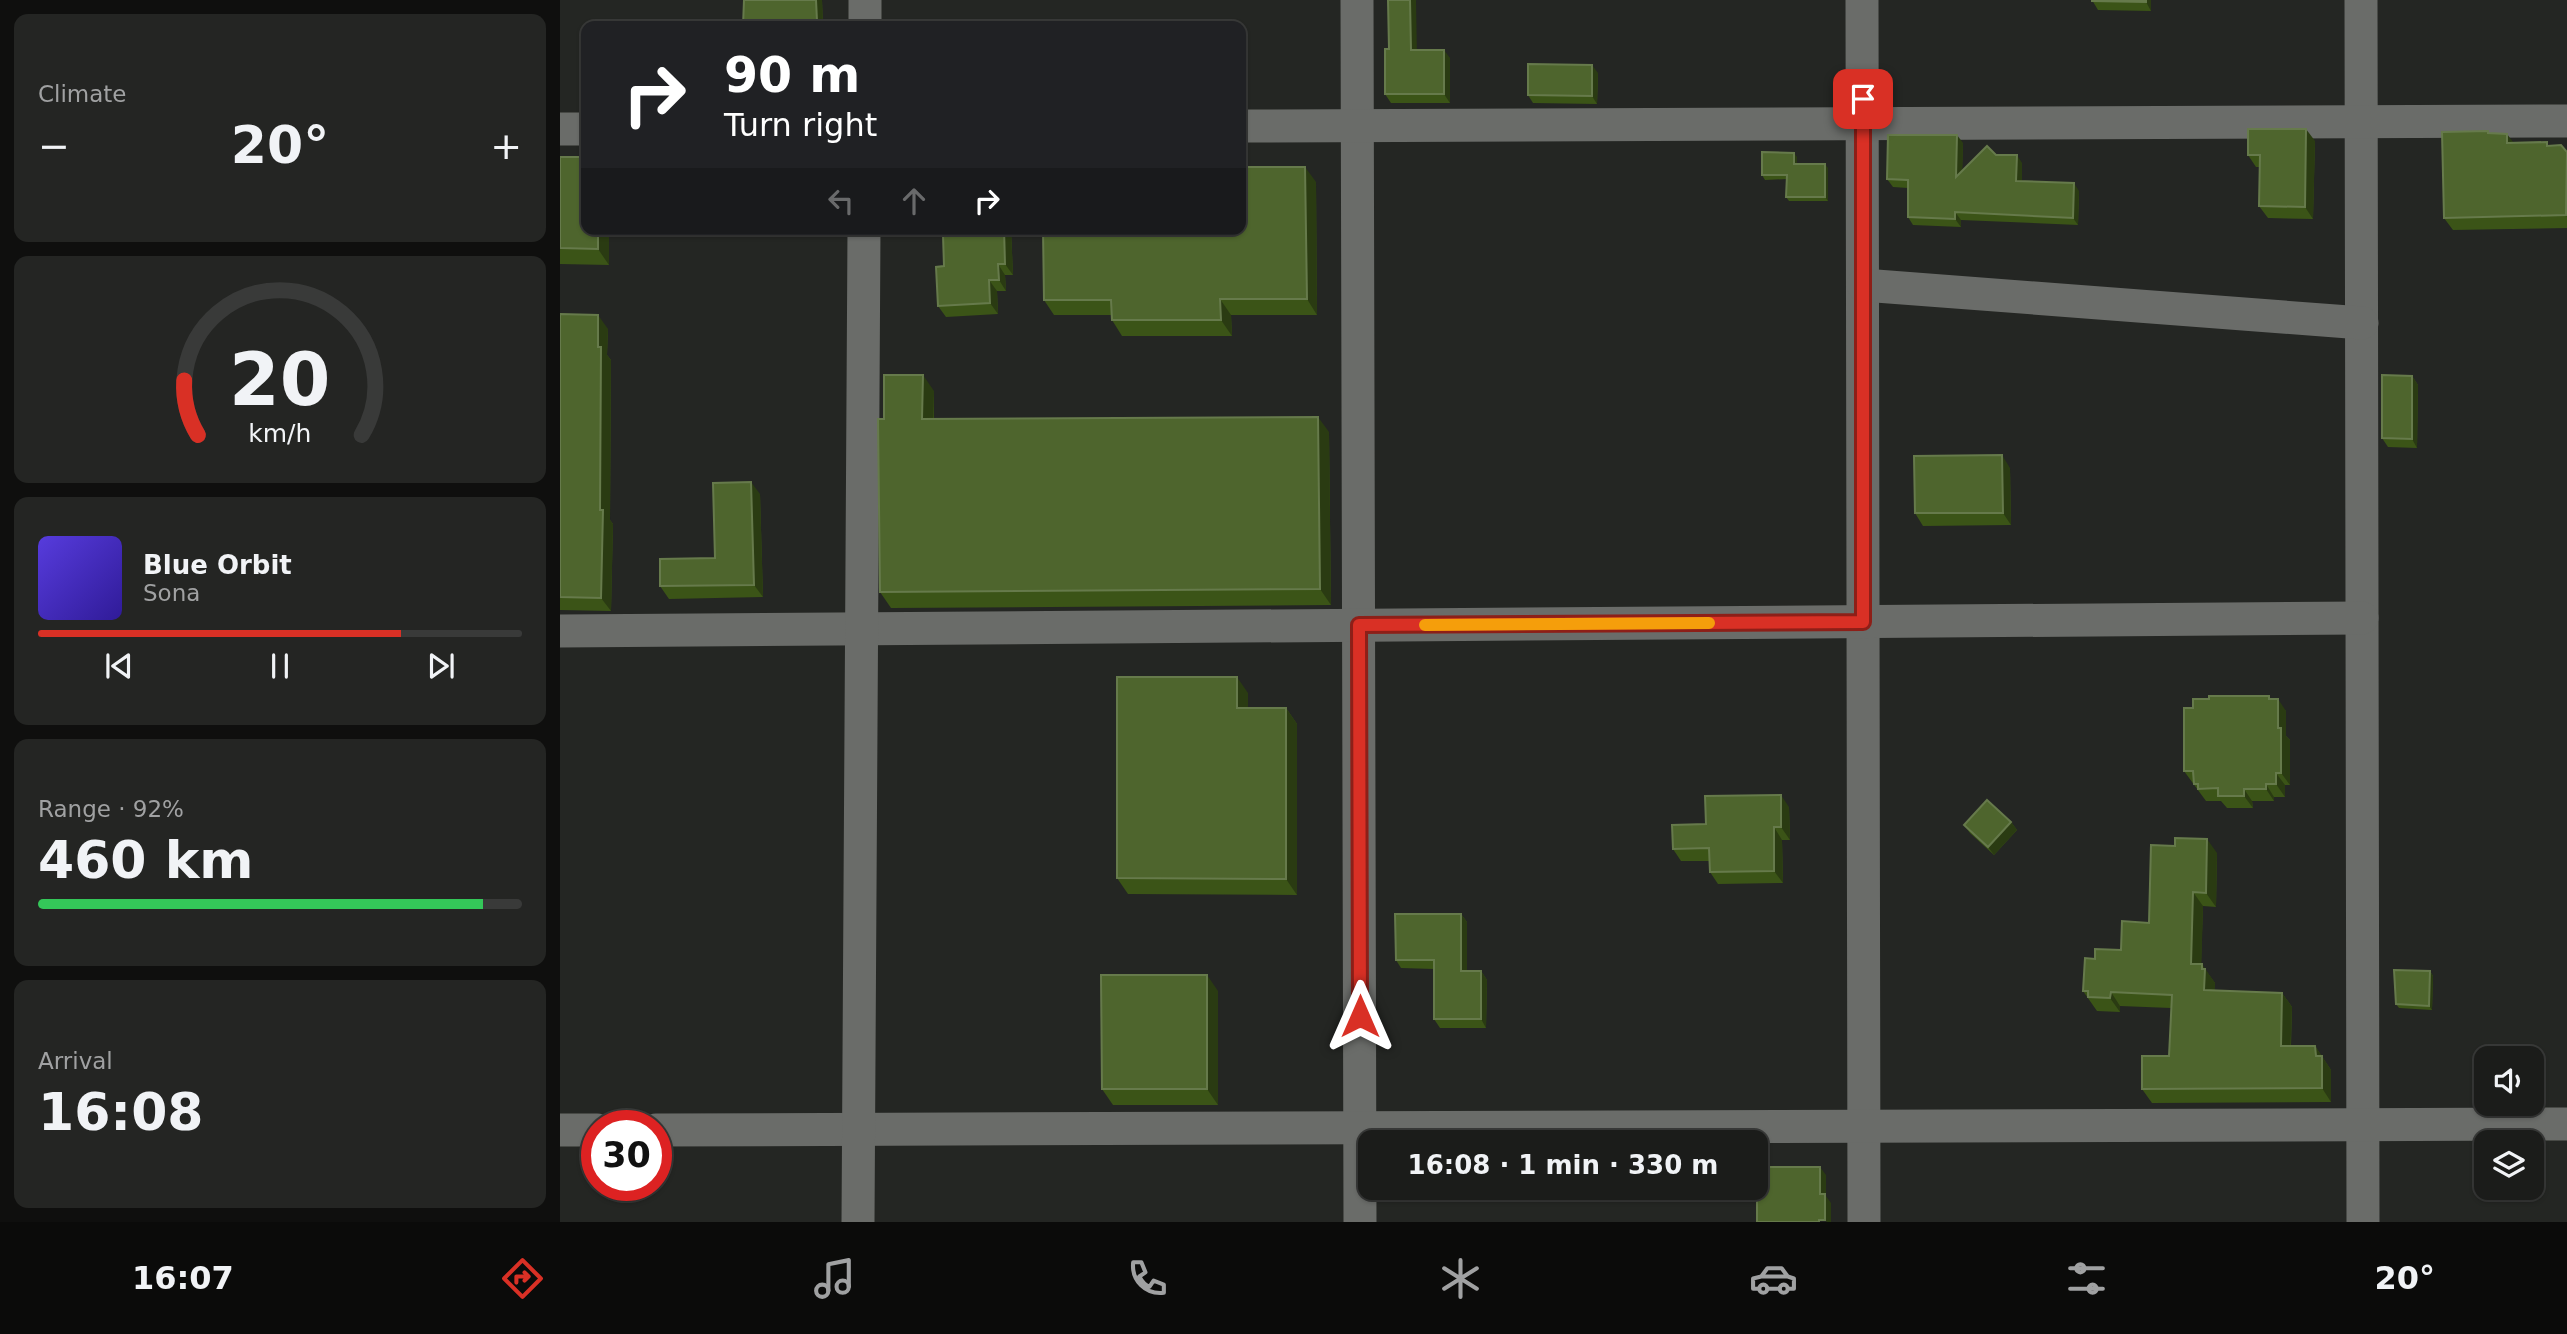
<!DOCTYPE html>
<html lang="en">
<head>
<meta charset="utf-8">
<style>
  body { margin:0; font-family:"DejaVu Sans",sans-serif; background:#242523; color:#f1f3f6; height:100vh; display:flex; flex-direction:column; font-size:26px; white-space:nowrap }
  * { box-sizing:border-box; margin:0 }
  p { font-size:23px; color:#a0a1a2 }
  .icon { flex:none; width:38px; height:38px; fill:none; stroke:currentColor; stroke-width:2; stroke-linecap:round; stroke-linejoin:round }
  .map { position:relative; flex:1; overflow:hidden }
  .details { display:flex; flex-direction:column; gap:14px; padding:14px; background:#0f0f0e; width:560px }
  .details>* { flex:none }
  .guide { position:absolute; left:21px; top:21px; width:665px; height:214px; border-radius:14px; box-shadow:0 2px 5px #0004,0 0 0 2px #393a39; background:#202124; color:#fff; overflow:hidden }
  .buttons { position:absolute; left:1914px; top:1046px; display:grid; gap:14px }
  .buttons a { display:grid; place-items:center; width:70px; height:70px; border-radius:14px; background:#1b1c1a; box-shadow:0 2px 5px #0004,0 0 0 2px #393a39; font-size:35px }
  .speed { position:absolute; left:21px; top:1110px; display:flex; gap:14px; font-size:35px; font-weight:700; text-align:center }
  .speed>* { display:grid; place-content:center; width:91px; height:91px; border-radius:50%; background:#1b1c1a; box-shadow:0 2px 5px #0004,0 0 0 2px #393a39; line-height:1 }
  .speed .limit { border:10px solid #d22; background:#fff; color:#111 }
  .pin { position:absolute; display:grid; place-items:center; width:60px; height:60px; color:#fff; margin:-30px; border-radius:14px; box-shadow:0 4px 10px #0006 }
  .me { position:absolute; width:77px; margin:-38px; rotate:0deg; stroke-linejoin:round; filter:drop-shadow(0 0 5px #0008) }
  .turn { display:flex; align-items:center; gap:24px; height:147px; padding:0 28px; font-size:32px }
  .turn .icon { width:91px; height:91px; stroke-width:2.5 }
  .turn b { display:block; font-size:49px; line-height:60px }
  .lanes { display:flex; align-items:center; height:66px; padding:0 28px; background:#0003; justify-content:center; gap:35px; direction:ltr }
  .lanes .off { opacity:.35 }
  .big { font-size:52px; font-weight:700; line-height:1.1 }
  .details .tile { flex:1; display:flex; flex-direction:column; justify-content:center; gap:10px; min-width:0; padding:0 24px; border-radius:14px; background:#242523 }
  .details .dial { align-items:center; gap:0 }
  .dial svg { height:182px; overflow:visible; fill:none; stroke:#393a39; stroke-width:7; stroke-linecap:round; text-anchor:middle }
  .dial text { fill:#f1f3f6; stroke:none }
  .song { display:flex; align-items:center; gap:21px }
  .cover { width:84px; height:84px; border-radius:10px; background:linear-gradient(135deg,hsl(250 70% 55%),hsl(250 70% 35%)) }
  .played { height:7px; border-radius:4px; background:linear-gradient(90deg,#d93025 75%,#393a39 75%) }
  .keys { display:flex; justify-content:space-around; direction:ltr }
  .heat { display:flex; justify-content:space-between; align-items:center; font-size:38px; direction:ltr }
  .charge { height:10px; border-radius:5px; background:linear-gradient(90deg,#34c759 92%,#393a39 0) }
  .trip { position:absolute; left:798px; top:1130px; width:410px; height:70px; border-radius:14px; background:#1b1c1a; box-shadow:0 2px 5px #0004,0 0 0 2px #393a39; font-weight:700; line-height:70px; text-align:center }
  .dock { display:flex; height:112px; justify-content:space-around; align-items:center; background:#0b0b0a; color:#a0a1a2 }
  .dock .icon { width:49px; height:49px }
  .dock .current { color:#d93025 }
  .dock b { font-size:32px; color:#f1f3f6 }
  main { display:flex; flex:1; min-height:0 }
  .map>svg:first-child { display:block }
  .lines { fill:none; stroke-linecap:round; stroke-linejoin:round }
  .street { stroke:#6a6c69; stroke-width:33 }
  .wall { fill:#3b5417 }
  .shaded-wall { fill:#2a3b12 }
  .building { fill:#4e652d; stroke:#667a4b; stroke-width:2 }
  .route-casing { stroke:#8d1f18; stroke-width:18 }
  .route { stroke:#d93025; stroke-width:12 }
  .slow { stroke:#f59e0b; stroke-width:12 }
</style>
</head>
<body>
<main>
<section class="details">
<div class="tile"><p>Climate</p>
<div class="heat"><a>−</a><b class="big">20°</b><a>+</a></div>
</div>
<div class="tile dial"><svg viewBox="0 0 100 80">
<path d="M14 69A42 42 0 1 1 86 69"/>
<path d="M14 69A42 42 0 0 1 8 45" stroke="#d93025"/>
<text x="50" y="56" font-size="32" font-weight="700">20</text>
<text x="50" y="72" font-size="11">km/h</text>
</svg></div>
<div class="tile">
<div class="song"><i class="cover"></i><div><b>Blue Orbit</b><p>Sona</p></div></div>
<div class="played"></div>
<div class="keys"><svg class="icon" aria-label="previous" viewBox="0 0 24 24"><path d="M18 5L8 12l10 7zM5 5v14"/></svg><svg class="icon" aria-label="pause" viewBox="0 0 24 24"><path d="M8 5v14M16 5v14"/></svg><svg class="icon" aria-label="next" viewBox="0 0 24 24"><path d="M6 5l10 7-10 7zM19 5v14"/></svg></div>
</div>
<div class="tile"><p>Range · 92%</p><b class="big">460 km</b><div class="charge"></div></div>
<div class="tile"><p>Arrival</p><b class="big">16:08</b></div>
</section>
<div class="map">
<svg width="2007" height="1222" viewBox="0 0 2007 1222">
  <rect width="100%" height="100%" fill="#242623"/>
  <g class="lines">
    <g class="street">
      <path d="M797,0L800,1222"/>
      <path d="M1302,0L1304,1222"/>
      <path d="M1801,0L1803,1222"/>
      <path d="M305,26V0"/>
      <path d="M681,126L2007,121"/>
      <path d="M0,129H26"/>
      <path d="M1303,285L1802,323"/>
      <path d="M0,631L1802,618"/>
      <path d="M0,1130H37"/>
      <path d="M96,1130L2007,1124"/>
      <path d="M298,1222L304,229"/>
    </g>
  </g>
  <g class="wall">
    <path d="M262,0L263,26H183Z"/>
    <path d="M1532,0H1591V11L1538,10Z"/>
    <path d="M857,50L890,58V103H831L825,94Z"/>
    <path d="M1038,73L1037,104L973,103L968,95Z"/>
    <path d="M1930,133L1954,143L1989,146L2007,152V228L1893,230L1884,218Z"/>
    <path d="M1755,141L1753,219L1708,218L1699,206L1700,167H1696L1688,155Z"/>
    <path d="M1403,143L1402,171L1436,155L1462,163V181L1519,191L1518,225L1401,220V227L1353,225L1348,217V188L1333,187L1327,179Z"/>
    <path d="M0,157L26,229H49V265L0,264Z"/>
    <path d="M1237,157V164L1268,168V201H1229L1226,197L1227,179L1205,180L1202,175Z"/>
    <path d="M756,182L757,315H671L672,336H562L552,320L551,315H494L484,300Z"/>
    <path d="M387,229H451L453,275H445L446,291H437L438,314L386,317L378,306L384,266Z"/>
    <path d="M0,314L48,329L47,355L51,360L50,520L53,524L51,611L0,610Z"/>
    <path d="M1852,376L1858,385L1857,448L1828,447L1822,438Z"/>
    <path d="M374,391V419L769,432L771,605L331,608L320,592L324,419Z"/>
    <path d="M1450,468L1451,525L1363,526L1355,513Z"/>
    <path d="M200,494L203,597L109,599L100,586L155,558Z"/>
    <path d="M688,693V708H726L737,724V895L568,894L557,878Z"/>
    <path d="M1711,699L1726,711V736L1730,740V785H1725V797H1714V801H1692L1693,808H1667L1661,801H1646L1624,771L1633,708Z"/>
    <path d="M1229,807L1230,840H1222L1223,883L1158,884L1150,872V861H1121L1113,849L1146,824Z"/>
    <path d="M1451,822L1457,830L1434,855L1410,833L1404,825Z"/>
    <path d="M1657,853L1656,907L1643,906L1641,964L1655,983L1654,991L1722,993L1732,1007L1731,1046H1755L1771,1070V1102L1592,1103L1582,1089L1609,1056L1611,1008L1560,1006V1012L1537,1011L1523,991L1535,959L1561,950Z"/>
    <path d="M901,914L907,922V971H921L927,980L926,1028H880L874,1019V969L841,968L836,960Z"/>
    <path d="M1870,971L1873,976L1872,1010L1839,1008L1836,1004Z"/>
    <path d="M658,991V1105H553L542,1089Z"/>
  </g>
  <g class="shaded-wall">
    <path d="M256,0H262L263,26H261L257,21Z"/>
    <path d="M850,0H856L857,58L851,50Z"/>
    <path d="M1586,0H1591V11L1586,2Z"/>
    <path d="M884,50L890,58V103L884,94Z"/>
    <path d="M1032,65L1038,73L1037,104L1032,96Z"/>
    <path d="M1746,129L1755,141L1753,219L1745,207Z"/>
    <path d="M1947,134L1956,146L1947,143Z"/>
    <path d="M1397,135L1403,143L1402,185L1396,177Z"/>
    <path d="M1234,153L1237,157V168L1234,164Z"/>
    <path d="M1457,155L1462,163V189L1456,181Z"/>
    <path d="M1265,164L1268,168V201L1265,197Z"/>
    <path d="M745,167L756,182L757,315L747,299Z"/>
    <path d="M1514,183L1519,191L1518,225L1513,218Z"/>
    <path d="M2005,196L2007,199V217L2006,215Z"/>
    <path d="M1395,212L1401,220V227L1395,219Z"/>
    <path d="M38,229H49V265L38,249Z"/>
    <path d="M444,229H451L453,275L445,264Z"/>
    <path d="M438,264L445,275L446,291L439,280Z"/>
    <path d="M429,280L437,291L438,314L430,303Z"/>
    <path d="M660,299L671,315L672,336L661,320Z"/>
    <path d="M38,315L48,329L47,355L51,360L50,520L53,524L51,611L41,598Z"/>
    <path d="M363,375L374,391L373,435L362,419Z"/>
    <path d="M1852,376L1858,385L1857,448L1852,439Z"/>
    <path d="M758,417L769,432L771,605L760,589Z"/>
    <path d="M1442,455L1450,468L1451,525L1443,513Z"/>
    <path d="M191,482L200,494L203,597L194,585Z"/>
    <path d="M677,677L688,693V724L677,708Z"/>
    <path d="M1709,696L1718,708V699L1726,711V736L1730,740V785L1721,773Z"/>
    <path d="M726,708L737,724V895L726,879Z"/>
    <path d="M1716,773L1725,785V797L1716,784Z"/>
    <path d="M1706,784L1714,797V801L1706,789Z"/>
    <path d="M1684,789L1692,801L1693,808L1684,796Z"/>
    <path d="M1221,795L1229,807L1230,840L1221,827Z"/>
    <path d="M1451,822L1457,830L1434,855L1428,847Z"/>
    <path d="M1214,827L1222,840L1223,883L1214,871Z"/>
    <path d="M1647,839L1657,853L1656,907L1646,893Z"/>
    <path d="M1633,892L1643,906L1641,978L1631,964Z"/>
    <path d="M901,914L907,922V980L901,971Z"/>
    <path d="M1642,964L1655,983L1654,1004L1644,990Z"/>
    <path d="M921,971L927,980L926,1028L921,1019Z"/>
    <path d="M1870,971L1873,976L1872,1010L1869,1006Z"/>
    <path d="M647,975L658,991V1105L647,1089Z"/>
    <path d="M1551,992L1560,1006V1012L1550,998Z"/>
    <path d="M1722,993L1732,1007L1730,1060L1721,1046Z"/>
    <path d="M1755,1046L1771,1070V1102L1762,1088Z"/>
    <path d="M1260,1167L1266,1175V1196L1271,1203V1222H1267L1265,1220L1260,1194Z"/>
  </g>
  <g class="building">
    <path d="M184,0H256L257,21L205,22V26H183Z"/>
    <path d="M828,0H850L851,50H884V94H825V49H829Z"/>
    <path d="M1532,0H1586V2L1532,1Z"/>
    <path d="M968,64L1032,65V96L968,95Z"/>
    <path d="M1688,129H1746L1745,207L1699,206L1700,155H1688Z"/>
    <path d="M1928,131V133L1947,134V143L1987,142V146L2001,145L2007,152L2006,215L1884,218L1882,132Z"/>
    <path d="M1328,135H1397L1396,177L1427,146L1436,155H1457L1456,181L1514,183L1513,218L1395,212V219L1348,217V180L1327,179Z"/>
    <path d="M1202,152L1234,153V164H1265V197H1226L1227,175H1202Z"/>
    <path d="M0,157H26V229H38V249L0,248Z"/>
    <path d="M681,167H745L747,299H660L661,320H552L551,300H484L483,229H681Z"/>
    <path d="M387,229H444L445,264H438L439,280H429L430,303L378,306L376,267L384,266L383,235L387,234Z"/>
    <path d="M0,314L38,315V347H41L40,510H43L41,598L0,597Z"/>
    <path d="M324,375H363L362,419L758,417L760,589L320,592L318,419H324Z"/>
    <path d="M1822,375L1852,376V439L1822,438Z"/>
    <path d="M1442,455L1443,513H1355L1354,456Z"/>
    <path d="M191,482L194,585L100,586V559L155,558L153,483Z"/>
    <path d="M557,677H677V708H726V879L557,878Z"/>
    <path d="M1649,696H1709V699H1718V728H1721V773H1716V784H1706V789H1684V796H1658V788L1638,789V784H1634L1633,771H1624V708H1633V699H1649Z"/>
    <path d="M1221,795V827H1214V871L1150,872L1149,848L1113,849L1112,825L1146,824L1145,796Z"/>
    <path d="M1427,800L1451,822L1428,847L1404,825Z"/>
    <path d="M1615,838L1647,839L1646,893L1633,892L1631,964H1642V969H1645L1644,990L1722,993L1721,1046H1755L1756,1056H1762V1088L1582,1089V1056H1609L1612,995L1551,992L1550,998L1528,997V991H1523L1525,958L1535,959V949L1561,950L1562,921L1589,923L1591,845L1615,846Z"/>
    <path d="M835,914H901V971H921V1019H874V960H836Z"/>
    <path d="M1834,970L1870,971L1869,1006L1836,1004Z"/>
    <path d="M541,975H647V1089H542Z"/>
    <path d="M1205,1167H1260V1194H1265V1220H1259V1222H1197V1190H1200V1172L1205,1173Z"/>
  </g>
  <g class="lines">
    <g class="route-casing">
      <path id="route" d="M800,1016L799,625L1303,622V99"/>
    </g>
    <use href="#route" class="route"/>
    <path class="slow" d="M865,625L1149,623"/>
  </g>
</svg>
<div class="buttons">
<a><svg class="icon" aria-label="sound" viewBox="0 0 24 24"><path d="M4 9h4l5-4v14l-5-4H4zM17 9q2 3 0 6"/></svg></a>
<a><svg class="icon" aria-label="layers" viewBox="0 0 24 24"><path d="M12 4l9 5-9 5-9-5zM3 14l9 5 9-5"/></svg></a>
</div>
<div class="speed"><div class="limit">30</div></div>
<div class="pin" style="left:1303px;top:99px;background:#d93025"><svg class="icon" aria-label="arrive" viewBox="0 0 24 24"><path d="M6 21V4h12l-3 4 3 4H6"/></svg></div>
<svg class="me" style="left:800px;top:1016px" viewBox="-20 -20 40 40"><path d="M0-17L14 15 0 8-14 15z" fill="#d93025" stroke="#fff" stroke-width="4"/></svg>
<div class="trip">16:08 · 1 min · 330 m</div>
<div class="guide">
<div class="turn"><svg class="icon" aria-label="right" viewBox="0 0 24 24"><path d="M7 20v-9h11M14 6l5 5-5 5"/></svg><div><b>90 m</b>Turn right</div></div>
<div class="lanes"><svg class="icon off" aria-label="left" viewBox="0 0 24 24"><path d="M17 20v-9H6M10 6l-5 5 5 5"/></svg><svg class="icon off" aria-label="ahead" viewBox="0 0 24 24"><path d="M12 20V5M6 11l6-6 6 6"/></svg><svg class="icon" aria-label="right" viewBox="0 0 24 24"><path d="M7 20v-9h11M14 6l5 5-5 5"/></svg></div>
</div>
</div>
</main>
<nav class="dock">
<b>16:07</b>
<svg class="icon current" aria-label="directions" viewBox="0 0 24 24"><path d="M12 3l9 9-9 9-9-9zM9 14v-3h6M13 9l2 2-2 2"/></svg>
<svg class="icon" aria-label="music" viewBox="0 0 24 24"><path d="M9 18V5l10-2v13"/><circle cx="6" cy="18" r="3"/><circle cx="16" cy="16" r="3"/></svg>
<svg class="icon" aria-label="phone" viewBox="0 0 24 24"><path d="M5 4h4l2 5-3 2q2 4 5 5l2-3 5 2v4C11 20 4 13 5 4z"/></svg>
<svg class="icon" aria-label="climate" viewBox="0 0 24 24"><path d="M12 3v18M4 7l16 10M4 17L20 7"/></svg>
<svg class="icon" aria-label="car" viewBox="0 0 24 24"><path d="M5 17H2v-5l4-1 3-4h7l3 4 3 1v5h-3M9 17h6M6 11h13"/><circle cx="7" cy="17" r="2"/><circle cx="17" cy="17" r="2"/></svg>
<svg class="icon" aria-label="filters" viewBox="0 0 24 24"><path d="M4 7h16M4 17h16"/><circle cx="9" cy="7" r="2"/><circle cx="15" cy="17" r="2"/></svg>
<b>20°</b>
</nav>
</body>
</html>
